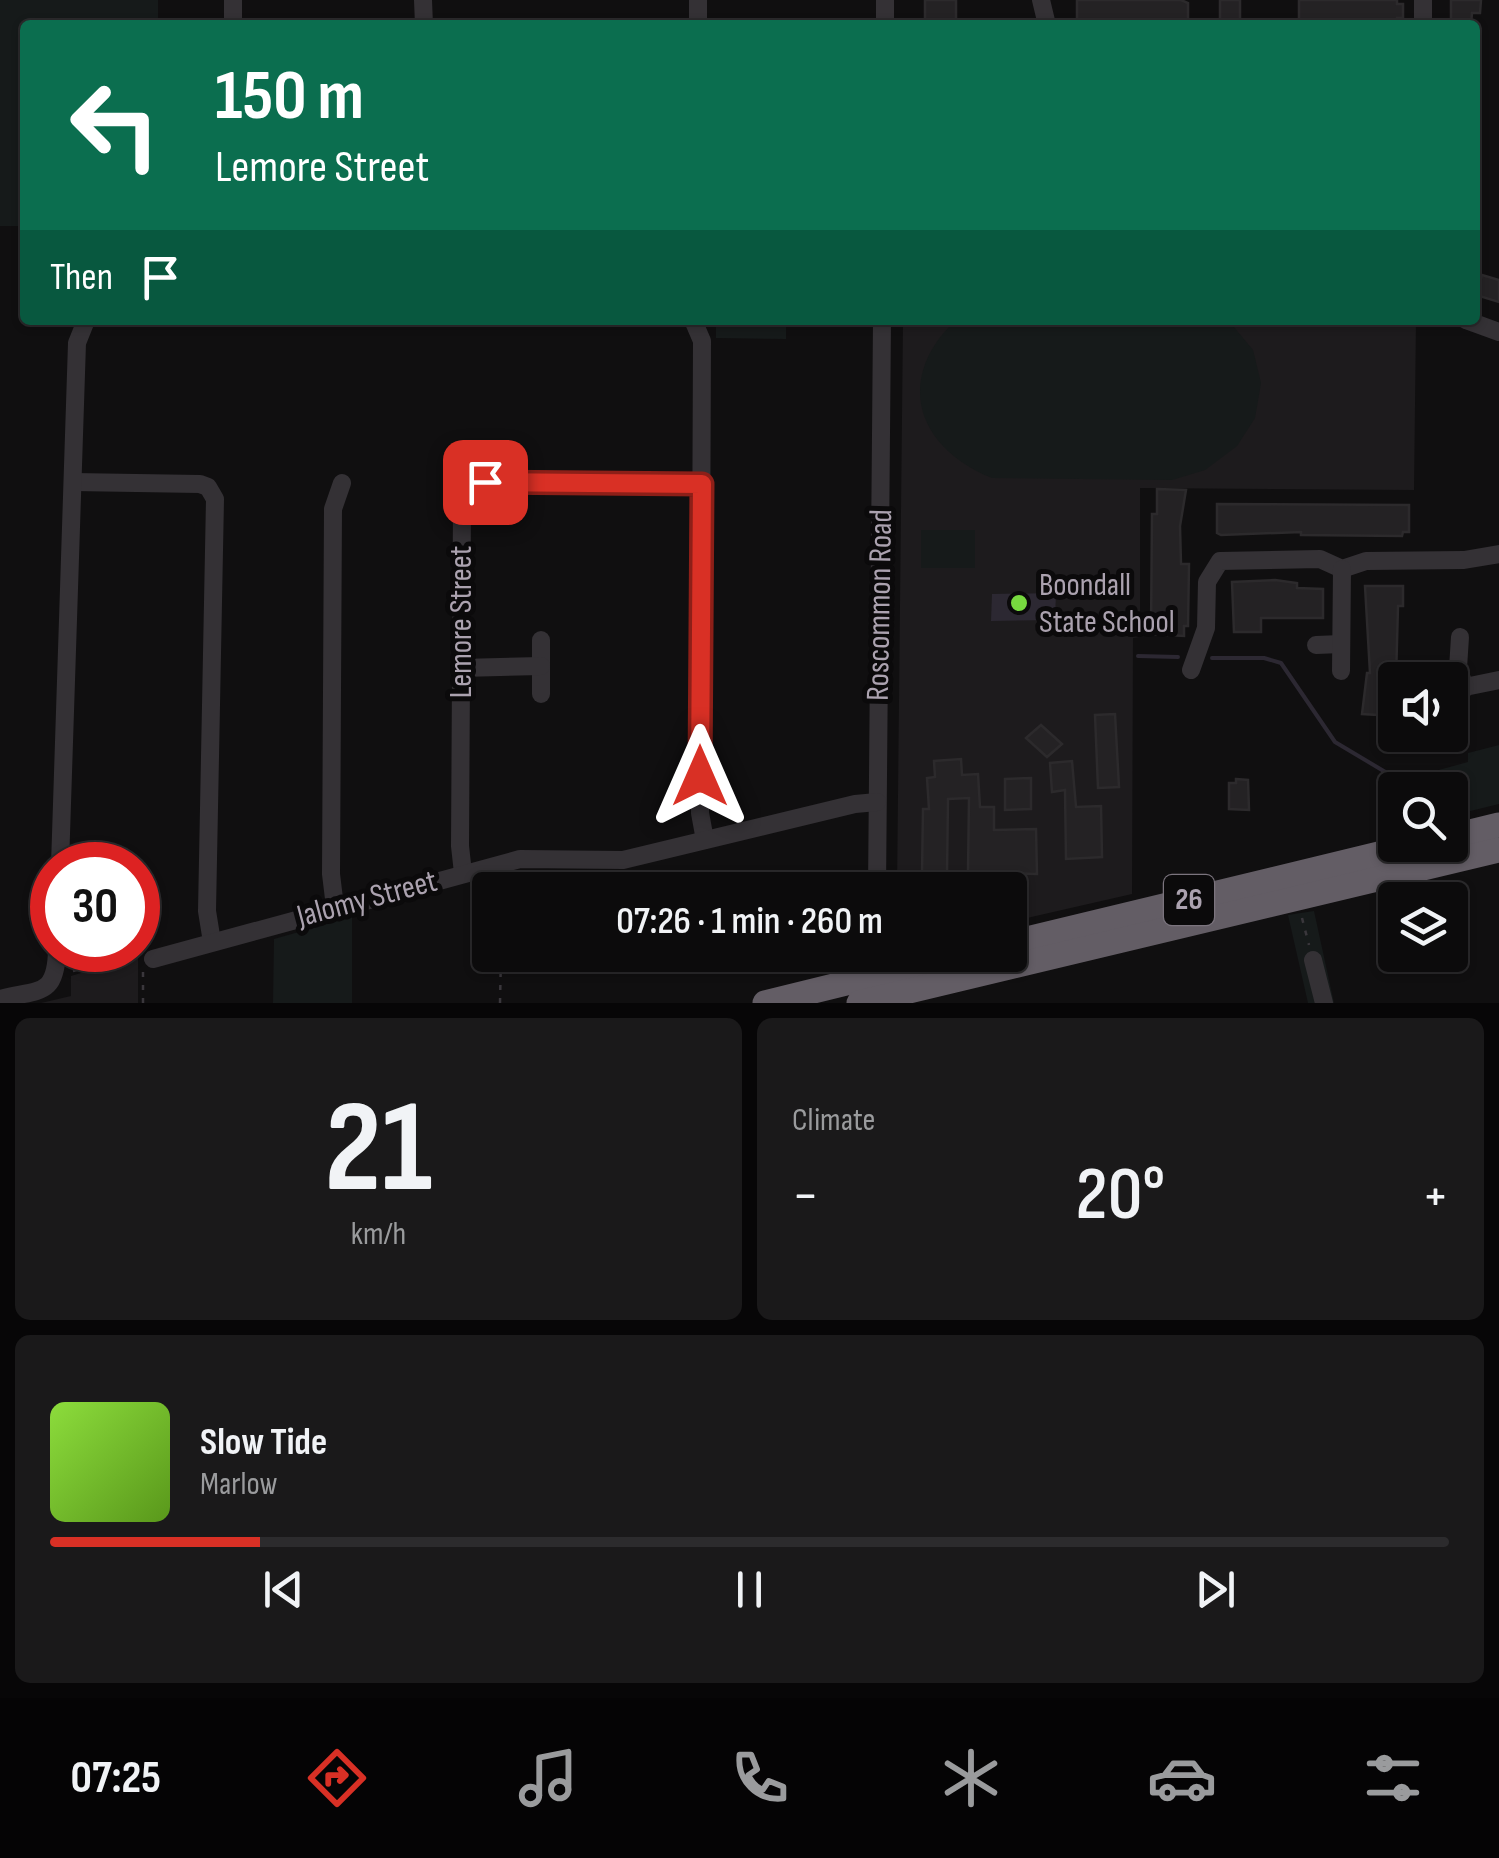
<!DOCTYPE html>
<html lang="en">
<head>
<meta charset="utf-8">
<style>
  body { margin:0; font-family:"Sofia Sans Condensed",sans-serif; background:#1a191a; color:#f1f3f6; height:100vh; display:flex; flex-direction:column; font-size:38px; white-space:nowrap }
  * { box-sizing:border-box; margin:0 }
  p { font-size:32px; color:#9a9b9d }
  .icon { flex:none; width:55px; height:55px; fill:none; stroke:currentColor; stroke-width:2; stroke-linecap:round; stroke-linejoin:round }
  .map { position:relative; height:1003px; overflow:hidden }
  .details { display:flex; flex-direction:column; gap:15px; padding:15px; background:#070607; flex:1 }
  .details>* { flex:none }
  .hud { position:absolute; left:20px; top:20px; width:1460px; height:305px; border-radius:10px; box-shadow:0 2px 8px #0004,0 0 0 2px #2c2b2d; background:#0b6e4f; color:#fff; overflow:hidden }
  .controls { position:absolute; left:1378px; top:662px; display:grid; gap:20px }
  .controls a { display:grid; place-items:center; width:90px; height:90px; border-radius:10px; background:#0c0b0c; box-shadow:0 2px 8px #0004,0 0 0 2px #2c2b2d; font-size:50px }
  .speed { position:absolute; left:30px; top:842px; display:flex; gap:20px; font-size:50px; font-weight:700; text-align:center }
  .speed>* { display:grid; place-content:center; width:130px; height:130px; border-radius:50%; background:#0c0b0c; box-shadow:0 2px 8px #0004,0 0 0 2px #2c2b2d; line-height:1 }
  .speed .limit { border:15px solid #d22; background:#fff; color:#111 }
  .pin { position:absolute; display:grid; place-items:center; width:85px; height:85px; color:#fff; margin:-42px; border-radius:20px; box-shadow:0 5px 15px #0006 }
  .me { position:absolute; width:110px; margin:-55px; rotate:0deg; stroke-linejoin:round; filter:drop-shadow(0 0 8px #0008) }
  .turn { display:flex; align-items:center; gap:35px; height:210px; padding:0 30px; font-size:45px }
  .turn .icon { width:130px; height:130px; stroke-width:2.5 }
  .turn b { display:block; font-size:70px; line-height:85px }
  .then { display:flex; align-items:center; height:95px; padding:0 30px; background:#0003; gap:20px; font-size:38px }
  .big { font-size:75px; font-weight:600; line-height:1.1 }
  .details .tile { flex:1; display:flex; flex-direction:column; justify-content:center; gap:15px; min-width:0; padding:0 35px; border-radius:15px; background:#1a191a }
  .details .dial { align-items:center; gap:0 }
  .dial b { font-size:130px; line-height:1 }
  .song { display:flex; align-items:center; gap:30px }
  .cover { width:120px; height:120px; border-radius:15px; background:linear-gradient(135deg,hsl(90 70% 55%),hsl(90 70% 35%)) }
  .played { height:10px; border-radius:5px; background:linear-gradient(90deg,#d93025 15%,#2c2b2d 15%) }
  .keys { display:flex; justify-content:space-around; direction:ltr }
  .heat { display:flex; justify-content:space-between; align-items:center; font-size:55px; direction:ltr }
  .details .tiles { flex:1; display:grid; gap:15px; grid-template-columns:1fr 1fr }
  .tile:last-child { grid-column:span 2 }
  .trip { position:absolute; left:472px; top:872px; width:555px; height:100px; border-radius:10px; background:#0c0b0c; box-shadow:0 2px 8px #0004,0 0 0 2px #2c2b2d; font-weight:600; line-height:100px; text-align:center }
  .menu { display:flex; height:160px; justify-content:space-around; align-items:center; background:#050405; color:#9a9b9d }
  .menu .icon { width:70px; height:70px }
  .menu .active { color:#d93025 }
  .menu b { font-size:45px; color:#f1f3f6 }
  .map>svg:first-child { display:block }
  .built { fill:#1d1b1d }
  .green { fill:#161a1a }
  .water { fill:#2c2832 }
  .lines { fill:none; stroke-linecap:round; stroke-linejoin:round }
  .stream { stroke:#2c2832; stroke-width:4 }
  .building { fill:#242224; stroke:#2c2a2c; stroke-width:2.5 }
  .path { stroke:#3a373c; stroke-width:2.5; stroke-dasharray:5 8; stroke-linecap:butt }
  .minor { stroke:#343135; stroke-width:18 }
  .highway { stroke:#635d65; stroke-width:25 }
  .route-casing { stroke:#8d1f18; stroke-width:25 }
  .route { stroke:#d93025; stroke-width:18 }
  .poi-dot { fill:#77d93f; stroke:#0b0a0b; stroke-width:4 }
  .labels { text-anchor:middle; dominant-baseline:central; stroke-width:10; stroke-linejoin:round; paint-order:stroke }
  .shield { fill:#0b0a0b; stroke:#7b747e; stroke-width:2.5 }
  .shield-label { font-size:30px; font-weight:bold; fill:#aba2af }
  .poi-label { font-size:32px; fill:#aba2af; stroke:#0b0a0b; text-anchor:start }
  .street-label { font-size:32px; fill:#aba2af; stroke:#0b0a0b }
</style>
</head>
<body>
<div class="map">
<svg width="1499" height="1003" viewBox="0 0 1499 1003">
  <rect width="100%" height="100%" fill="#100f10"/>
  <g class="built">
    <path d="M903,320H1416L1414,490L1140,488V637L1133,638L1132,894L1010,922V890H897Z"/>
    <path d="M138,956V1003H41L71,996V976Z"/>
  </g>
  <g class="green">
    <path d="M0,0H158V25H25V226H0Z"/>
    <path d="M716,320H786V339L716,338Z"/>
    <path d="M956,320H1228L1253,350L1261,383L1255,418L1237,446L1205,470L1172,480L992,478C916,448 894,378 956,320Z"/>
    <rect x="921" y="530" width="54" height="38"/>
    <path d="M1499,745V804L1450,816V790H1411L1413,777L1468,762V753Z"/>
    <path d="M1314,911L1334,1003H1308L1288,915Z"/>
    <path d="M352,917V1003H273L274,939Z"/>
  </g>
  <path class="water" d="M1056,593L1055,620L991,621L992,594Z"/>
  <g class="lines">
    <g class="stream">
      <path d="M1138,656L1178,657"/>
      <path d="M1212,658H1264L1281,663L1335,742L1387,773L1403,787"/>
    </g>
  </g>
  <g class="building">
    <rect x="925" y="0" width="31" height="25"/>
    <path d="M1077,0H1181L1188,3V20H1159V25H1077Z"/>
    <rect x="1220" y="0" width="20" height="25"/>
    <path d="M1299,0H1397V4H1403V18H1397L1396,25H1299Z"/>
    <path d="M1451,0H1481L1480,13H1472L1471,25H1451Z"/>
    <path d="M1482,275L1499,280V302L1476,295Z"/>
    <path d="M1157,489L1186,490L1180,526L1181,564H1189L1188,626H1184V636L1151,634L1152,514H1157Z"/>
    <path d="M1217,504L1409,505V532H1403L1402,536L1301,535V532L1221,535L1217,533Z"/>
    <path d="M1275,580L1297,583V588L1323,589V618H1261V632H1234L1232,582Z"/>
    <path d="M1365,586H1403V606H1398L1395,716L1362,714L1367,673H1370Z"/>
    <path d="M1115,714L1119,787L1098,788L1095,715Z"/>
    <path d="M1041,725L1062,744L1047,757L1026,738Z"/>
    <path d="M961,759L962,775L978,774L980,807H994V830L1036,829L1037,874L968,872L969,798L948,799L947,873L922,874L923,809H929L927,778L935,777L934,761Z"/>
    <path d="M1072,761L1076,807L1101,806L1102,857L1066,859L1065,790L1052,792L1050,763Z"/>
    <path d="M1031,778V809L1005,810V779Z"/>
    <path d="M1236,779L1248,780L1249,810L1229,809V783H1236Z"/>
  </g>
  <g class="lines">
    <g class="path">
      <path d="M1302,918L1309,945"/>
      <path d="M73,971L142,950"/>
      <path d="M143,1003V971"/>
      <path d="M500,1003L501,955"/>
    </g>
    <g class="minor">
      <path d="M423,0L424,25"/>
      <path d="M1041,0L1047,25"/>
      <path d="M233,25V0"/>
      <path d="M698,25V0"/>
      <path d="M885,25V0"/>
      <path d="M1423,25V0"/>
      <path d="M693,320L702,341L700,813L705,840"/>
      <path d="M1466,320L1499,332"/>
      <path d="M73,482L200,484L208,487L215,499L207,911L212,942"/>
      <path d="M541,640V694"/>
      <path d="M1316,645L1341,644"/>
      <path d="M461,668L541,666"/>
      <path d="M1191,670L1206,628L1207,582L1220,561L1320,559L1342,569L1366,561L1464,560L1499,554"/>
      <path d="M1341,671L1342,569"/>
      <path d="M1465,687L1499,680"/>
      <path d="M1451,742L1454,705L1465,687L1458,668L1460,637"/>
      <path d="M60,865L77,343L85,323L82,320"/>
      <path d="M463,873L460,846L462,506L466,491L485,482L702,484"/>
      <path d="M877,890L882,320"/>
      <path d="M335,907L331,874L333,509L342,483"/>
      <path d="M153,959L520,859L623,860L855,804L877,802"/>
      <path d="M1313,960L1324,1003"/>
      <path d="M0,999C39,989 56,997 57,950"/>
    </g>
    <g class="highway">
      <path d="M1450,837L1499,825"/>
      <path d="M1010,943L1416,845"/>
      <path d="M765,1003L960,955"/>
      <path d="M859,1003L1499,850"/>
    </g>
  </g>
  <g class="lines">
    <g class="route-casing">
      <path id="route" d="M485,482L702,484L700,776"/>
    </g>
    <use href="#route" class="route"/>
  </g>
  <circle class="poi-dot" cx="1019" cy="603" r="10"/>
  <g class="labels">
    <rect class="shield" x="1164" y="875" width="50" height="50" rx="8"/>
    <g class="shield-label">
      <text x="1189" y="900">26</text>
    </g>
    <g class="poi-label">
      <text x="1039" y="585">Boondall<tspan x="1039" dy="37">State School</tspan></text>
    </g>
    <g class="street-label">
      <text transform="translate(880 605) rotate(-89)">Roscommon Road</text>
      <text transform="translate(461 622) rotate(-90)">Lemore Street</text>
      <text transform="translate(367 899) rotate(-15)">Jalomy Street</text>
    </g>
  </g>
</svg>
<div class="controls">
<a><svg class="icon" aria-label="sound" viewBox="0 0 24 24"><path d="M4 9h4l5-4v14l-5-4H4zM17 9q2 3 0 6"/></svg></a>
<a><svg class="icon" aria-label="search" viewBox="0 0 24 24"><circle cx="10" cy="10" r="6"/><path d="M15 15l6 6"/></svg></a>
<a><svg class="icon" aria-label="layers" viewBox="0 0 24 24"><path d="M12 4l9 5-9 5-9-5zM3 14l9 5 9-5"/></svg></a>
</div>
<div class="speed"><div class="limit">30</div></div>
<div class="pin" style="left:485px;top:482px;background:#d93025"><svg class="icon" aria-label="arrive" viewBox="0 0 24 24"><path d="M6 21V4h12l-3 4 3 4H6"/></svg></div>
<svg class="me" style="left:700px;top:776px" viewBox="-20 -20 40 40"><path d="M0-17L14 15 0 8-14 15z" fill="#d93025" stroke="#fff" stroke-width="4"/></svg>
<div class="trip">07:26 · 1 min · 260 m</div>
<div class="hud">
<div class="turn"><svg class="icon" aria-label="left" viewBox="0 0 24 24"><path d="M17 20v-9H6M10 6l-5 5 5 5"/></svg><div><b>150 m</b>Lemore Street</div></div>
<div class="then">Then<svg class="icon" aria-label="arrive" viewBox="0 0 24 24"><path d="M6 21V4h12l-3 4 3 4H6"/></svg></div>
</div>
</div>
<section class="details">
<div class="tiles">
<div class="tile dial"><b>21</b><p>km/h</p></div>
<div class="tile"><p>Climate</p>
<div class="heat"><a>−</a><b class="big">20°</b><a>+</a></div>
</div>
<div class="tile">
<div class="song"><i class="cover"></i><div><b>Slow Tide</b><p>Marlow</p></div></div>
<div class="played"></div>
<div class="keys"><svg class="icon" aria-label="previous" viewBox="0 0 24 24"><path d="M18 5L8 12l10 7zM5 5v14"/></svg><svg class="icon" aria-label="pause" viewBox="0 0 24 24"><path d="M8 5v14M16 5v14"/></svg><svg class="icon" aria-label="next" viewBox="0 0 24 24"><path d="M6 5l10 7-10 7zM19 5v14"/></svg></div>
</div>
</div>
</section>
<nav class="menu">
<b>07:25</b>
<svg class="icon active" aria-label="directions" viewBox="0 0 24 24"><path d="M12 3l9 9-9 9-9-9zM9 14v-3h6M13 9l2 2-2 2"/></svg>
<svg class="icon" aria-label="music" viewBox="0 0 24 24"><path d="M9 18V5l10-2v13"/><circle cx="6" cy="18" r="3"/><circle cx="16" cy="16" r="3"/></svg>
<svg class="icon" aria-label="phone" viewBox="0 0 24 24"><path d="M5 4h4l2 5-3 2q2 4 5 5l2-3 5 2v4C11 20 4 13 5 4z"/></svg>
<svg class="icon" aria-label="climate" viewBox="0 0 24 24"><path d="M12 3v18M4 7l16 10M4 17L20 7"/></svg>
<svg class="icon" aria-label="car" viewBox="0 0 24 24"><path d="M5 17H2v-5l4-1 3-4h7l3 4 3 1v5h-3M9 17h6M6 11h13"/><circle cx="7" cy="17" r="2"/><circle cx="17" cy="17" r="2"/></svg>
<svg class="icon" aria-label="filters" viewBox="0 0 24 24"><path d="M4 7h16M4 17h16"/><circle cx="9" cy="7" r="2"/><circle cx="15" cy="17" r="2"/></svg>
</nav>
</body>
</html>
